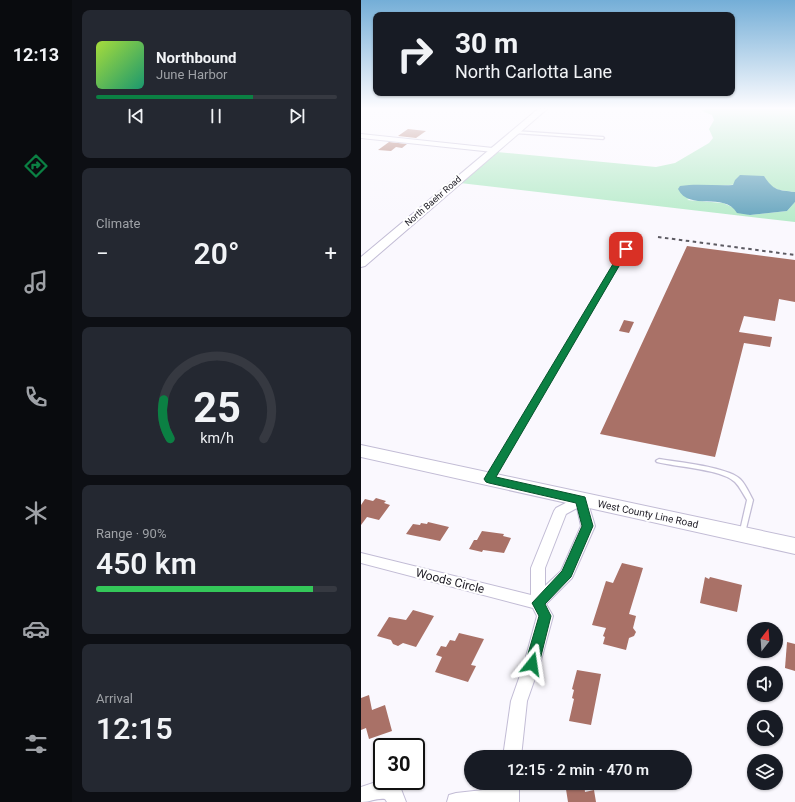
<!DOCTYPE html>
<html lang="en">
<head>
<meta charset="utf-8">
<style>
  body { margin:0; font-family:Roboto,sans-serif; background:#242831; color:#f1f3f6; height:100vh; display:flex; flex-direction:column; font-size:15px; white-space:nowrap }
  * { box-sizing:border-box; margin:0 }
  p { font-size:13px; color:#9ea1a6 }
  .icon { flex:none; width:22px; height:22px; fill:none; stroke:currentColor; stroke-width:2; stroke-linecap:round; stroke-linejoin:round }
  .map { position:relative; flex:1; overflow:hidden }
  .drawer { display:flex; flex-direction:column; gap:10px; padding:10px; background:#0d0f14; width:289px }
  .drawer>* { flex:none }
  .guide { position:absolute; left:12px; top:12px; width:362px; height:84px; border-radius:8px; box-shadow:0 1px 3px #0004; background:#171b24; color:#f1f3f6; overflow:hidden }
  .needle { width:26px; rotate:17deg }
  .tools { position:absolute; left:386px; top:622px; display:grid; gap:8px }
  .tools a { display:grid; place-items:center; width:36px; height:36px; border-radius:50%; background:#171b24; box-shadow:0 1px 3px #0004; font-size:20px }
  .speed { position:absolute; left:12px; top:738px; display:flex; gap:8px; font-size:20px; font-weight:700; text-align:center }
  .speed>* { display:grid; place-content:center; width:52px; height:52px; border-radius:50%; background:#171b24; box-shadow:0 1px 3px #0004; line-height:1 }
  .speed .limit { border:2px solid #111; border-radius:6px; background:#fff; color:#111 }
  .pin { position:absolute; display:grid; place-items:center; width:34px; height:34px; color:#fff; margin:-17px; border-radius:8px; box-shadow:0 2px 6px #0006 }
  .me { position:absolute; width:44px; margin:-22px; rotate:15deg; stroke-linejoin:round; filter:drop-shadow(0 0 3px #0008) }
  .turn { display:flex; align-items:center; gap:14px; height:84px; padding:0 16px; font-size:18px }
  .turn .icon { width:52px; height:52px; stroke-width:2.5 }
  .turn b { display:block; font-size:28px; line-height:34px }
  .big { font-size:30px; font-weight:600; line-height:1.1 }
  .drawer .tile { flex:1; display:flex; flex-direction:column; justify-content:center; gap:6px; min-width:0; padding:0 14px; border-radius:8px; background:#242831 }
  .drawer .dial { align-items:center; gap:0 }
  .dial svg { height:104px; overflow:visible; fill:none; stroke:#363941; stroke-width:7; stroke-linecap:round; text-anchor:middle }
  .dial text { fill:#f1f3f6; stroke:none }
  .song { display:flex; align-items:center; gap:12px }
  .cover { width:48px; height:48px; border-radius:6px; background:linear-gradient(135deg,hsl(80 70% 55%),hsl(160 70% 35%)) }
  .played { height:4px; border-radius:2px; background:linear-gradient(90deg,#0b8043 65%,#363941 65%) }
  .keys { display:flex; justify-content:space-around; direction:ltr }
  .heat { display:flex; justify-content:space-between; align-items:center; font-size:22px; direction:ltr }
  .charge { height:6px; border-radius:3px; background:linear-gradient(90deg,#34c759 90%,#363941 0) }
  .trip { position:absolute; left:103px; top:750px; width:228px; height:40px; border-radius:20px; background:#171b24; box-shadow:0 1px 3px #0004; font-weight:600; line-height:40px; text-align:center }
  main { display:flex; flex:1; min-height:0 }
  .tabs { display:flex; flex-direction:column; width:72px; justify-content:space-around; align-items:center; background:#090b0e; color:#9ea1a6 }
  .tabs .icon { width:28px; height:28px }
  .tabs .on { color:#0b8043 }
  .tabs b { font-size:18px; color:#f1f3f6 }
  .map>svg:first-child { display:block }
  .green { fill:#b7ebca }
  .water { fill:#67a5be }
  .building { fill:#a97167 }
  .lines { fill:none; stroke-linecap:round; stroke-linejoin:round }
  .lane-casing { stroke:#c2bcd5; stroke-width:2.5 }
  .street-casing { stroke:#c2bcd5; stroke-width:2 }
  .secondary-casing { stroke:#c2bcd5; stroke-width:2 }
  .lane { fill:#fff; fill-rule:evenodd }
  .street { fill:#fff; fill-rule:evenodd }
  .secondary { fill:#fff; fill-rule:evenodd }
  .rail { stroke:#5c5a62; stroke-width:2; stroke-dasharray:3.5 3.5; stroke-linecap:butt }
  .route { fill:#0b8043; stroke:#07532c }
  .labels { text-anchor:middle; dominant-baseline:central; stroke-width:4; stroke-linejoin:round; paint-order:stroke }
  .far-street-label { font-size:9px; fill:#1c1a23; stroke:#fff }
  .street-label { font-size:10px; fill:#1c1a23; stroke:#fff }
  .near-street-label { font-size:12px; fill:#1c1a23; stroke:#fff }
</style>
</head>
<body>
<main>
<nav class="tabs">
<b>12:13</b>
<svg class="icon on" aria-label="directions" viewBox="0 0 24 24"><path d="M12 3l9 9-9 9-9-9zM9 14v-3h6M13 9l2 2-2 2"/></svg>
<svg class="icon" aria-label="music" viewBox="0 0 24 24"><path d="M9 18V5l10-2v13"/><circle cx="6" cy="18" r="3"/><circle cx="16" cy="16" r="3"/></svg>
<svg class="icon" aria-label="phone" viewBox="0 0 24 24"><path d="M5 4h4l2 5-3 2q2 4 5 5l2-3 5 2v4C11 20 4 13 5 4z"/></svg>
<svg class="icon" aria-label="climate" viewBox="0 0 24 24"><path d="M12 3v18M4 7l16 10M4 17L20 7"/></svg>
<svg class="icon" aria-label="car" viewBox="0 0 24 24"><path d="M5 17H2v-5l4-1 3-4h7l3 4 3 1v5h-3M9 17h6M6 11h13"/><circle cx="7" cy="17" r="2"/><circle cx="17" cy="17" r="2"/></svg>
<svg class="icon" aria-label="filters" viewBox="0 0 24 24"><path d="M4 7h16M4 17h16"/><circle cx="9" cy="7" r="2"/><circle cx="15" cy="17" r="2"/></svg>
</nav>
<section class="drawer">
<div class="tile">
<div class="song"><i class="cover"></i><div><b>Northbound</b><p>June Harbor</p></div></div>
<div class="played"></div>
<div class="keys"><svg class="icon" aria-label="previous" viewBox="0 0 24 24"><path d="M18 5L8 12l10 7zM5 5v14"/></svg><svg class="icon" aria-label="pause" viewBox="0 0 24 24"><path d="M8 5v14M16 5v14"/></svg><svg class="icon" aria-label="next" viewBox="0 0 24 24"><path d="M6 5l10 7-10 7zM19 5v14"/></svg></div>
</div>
<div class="tile"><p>Climate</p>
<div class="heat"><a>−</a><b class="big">20°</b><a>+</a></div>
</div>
<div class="tile dial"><svg viewBox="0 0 100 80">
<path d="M14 69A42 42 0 1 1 86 69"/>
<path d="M14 69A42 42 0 0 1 9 39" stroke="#0b8043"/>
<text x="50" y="56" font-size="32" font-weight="700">25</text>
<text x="50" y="72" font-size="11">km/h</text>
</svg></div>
<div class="tile"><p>Range · 90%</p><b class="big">450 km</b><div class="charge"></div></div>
<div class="tile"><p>Arrival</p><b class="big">12:15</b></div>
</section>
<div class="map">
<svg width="434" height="802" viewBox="0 0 434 802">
  <rect width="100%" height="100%" fill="#faf8fe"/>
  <path class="green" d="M344,109H434V192L418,190L409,186L407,182L356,186L326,200L362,203L389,215L426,211L434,202V222L99,183L136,152L295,167L314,163L348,143L352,138L348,129L353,120L351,115L341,111Z"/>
  <path class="water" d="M379,175L403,176C413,191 417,190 434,192V202L426,211L389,215L376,213C363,191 328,212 317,189L319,186C336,183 354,186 372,185L374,180Z"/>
  <g class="building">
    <path d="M47,129L65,131L55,138L37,136Z"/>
    <path d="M28,142L46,144L41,148L35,147L30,151L17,150Z"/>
    <path d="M326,246L434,260V302L418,299L414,321L383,316L378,332L411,337L409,347L383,343L354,457L239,434Z"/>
    <path d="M263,320L273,322L268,333L258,331Z"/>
    <path d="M15,498L25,501L23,503L29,505L18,520L6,517L0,525V505L4,499L12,501Z"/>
    <path d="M67,522L88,527L79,541L45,534L52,524L59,525L60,523L66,524Z"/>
    <path d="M121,531L143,534L142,536L150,538L143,553L122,550L121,552L108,549L113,540H116Z"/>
    <path d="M261,563L282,568L268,614L275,616L272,628L275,632L273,636L268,638L265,650L242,644L244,637L242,636L245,628L231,625L245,581L252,583Z"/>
    <path d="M344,577L348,579L349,577L381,585L376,612L339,603Z"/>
    <path d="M52,610L73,616L55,647L42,643L37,646L32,644L30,640L16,636L28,617L45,620Z"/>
    <path d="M98,633L123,639L110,665L115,666L107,682L74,672L81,657L75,655L80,646L85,647L89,640L94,641Z"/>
    <path d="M426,642L434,644V671L424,668Z"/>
    <path d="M216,670L240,674L230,725L208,721L213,699L211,698L213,690L211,689Z"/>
    <path d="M8,695L11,710L24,705L31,731L8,739L5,728L0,730V698Z"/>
    <path d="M204,783H223L224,792L233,790L235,802H207Z"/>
  </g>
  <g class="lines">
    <g class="lane-casing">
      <g id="lane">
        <path d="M154,131L242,137L243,138L242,139L153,133V132Z"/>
        <path d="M264,248H265L267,249L131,479L130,481H126L125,479Z"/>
        <path d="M298,459C316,462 367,467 379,479C385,485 388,493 392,500L383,537L381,538L379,537L378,535L386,500C382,494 379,487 374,482C360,469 315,467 296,462L295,461L296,460Z"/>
      </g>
    </g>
    <g class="street-casing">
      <g id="street">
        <path d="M0,134L132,148L135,150L132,152L0,138Z"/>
        <path d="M220,495L225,497L226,500L234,526L211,578L185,604L192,616L179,664L166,701L160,757H142L150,701L163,664L176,616L172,608L0,563V553L170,595V568L193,511L195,508ZM216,508L220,526L200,571L184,586V568L205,514Z"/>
        <path d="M21,780L36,785L40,789L45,802H26L24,799C15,798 10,802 0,802V787Z"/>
        <path d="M140,783H158V802H86L88,795L95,793L140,788Z"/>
      </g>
    </g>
    <g class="secondary-casing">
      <g id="secondary">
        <path d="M177,109H186L4,266L0,267V257Z"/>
        <path d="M0,445L434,538V554L0,457Z"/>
      </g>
    </g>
    <use href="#lane" class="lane"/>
    <use href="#street" class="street"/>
    <use href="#secondary" class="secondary"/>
    <path class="rail" d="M297,237L434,255"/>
  </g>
  <linearGradient id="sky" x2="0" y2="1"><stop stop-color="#74aed7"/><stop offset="0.49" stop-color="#fdfcff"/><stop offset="1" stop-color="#fdfcff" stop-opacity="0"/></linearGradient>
  <rect width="434" height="221" fill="url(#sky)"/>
  <path class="route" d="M265,247L268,249L135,477L224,497L232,526L210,577L184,604L190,616L178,664L176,668L171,670L166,668L164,664L178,616L171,603L201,571L221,526L215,503L128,483L125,482L123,479L261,249Z"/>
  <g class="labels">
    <g class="far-street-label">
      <text transform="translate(72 201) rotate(-41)">North Baehr Road</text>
    </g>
    <g class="street-label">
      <text transform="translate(287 514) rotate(12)">West County Line Road</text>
    </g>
    <g class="near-street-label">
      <text transform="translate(89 581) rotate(14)">Woods Circle</text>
    </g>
  </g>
</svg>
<div class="tools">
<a><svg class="needle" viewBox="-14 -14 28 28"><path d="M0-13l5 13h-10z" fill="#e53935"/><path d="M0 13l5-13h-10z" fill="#9ea1a6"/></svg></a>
<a><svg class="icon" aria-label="sound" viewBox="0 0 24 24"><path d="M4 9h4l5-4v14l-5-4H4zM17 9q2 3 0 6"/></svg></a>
<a><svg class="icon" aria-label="search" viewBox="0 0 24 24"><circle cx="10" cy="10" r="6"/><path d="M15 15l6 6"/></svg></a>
<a><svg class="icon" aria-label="layers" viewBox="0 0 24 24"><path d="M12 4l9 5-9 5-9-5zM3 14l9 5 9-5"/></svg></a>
</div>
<div class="speed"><div class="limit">30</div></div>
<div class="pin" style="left:265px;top:249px;background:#d93025"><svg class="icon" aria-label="arrive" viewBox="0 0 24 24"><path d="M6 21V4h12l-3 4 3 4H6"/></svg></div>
<svg class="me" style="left:171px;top:664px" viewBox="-20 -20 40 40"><path d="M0-17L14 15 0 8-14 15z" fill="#0b8043" stroke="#fff" stroke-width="4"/></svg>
<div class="trip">12:15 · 2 min · 470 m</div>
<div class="guide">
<div class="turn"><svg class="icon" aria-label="right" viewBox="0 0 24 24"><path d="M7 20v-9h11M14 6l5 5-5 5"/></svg><div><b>30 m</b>North Carlotta Lane</div></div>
</div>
</div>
</main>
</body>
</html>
